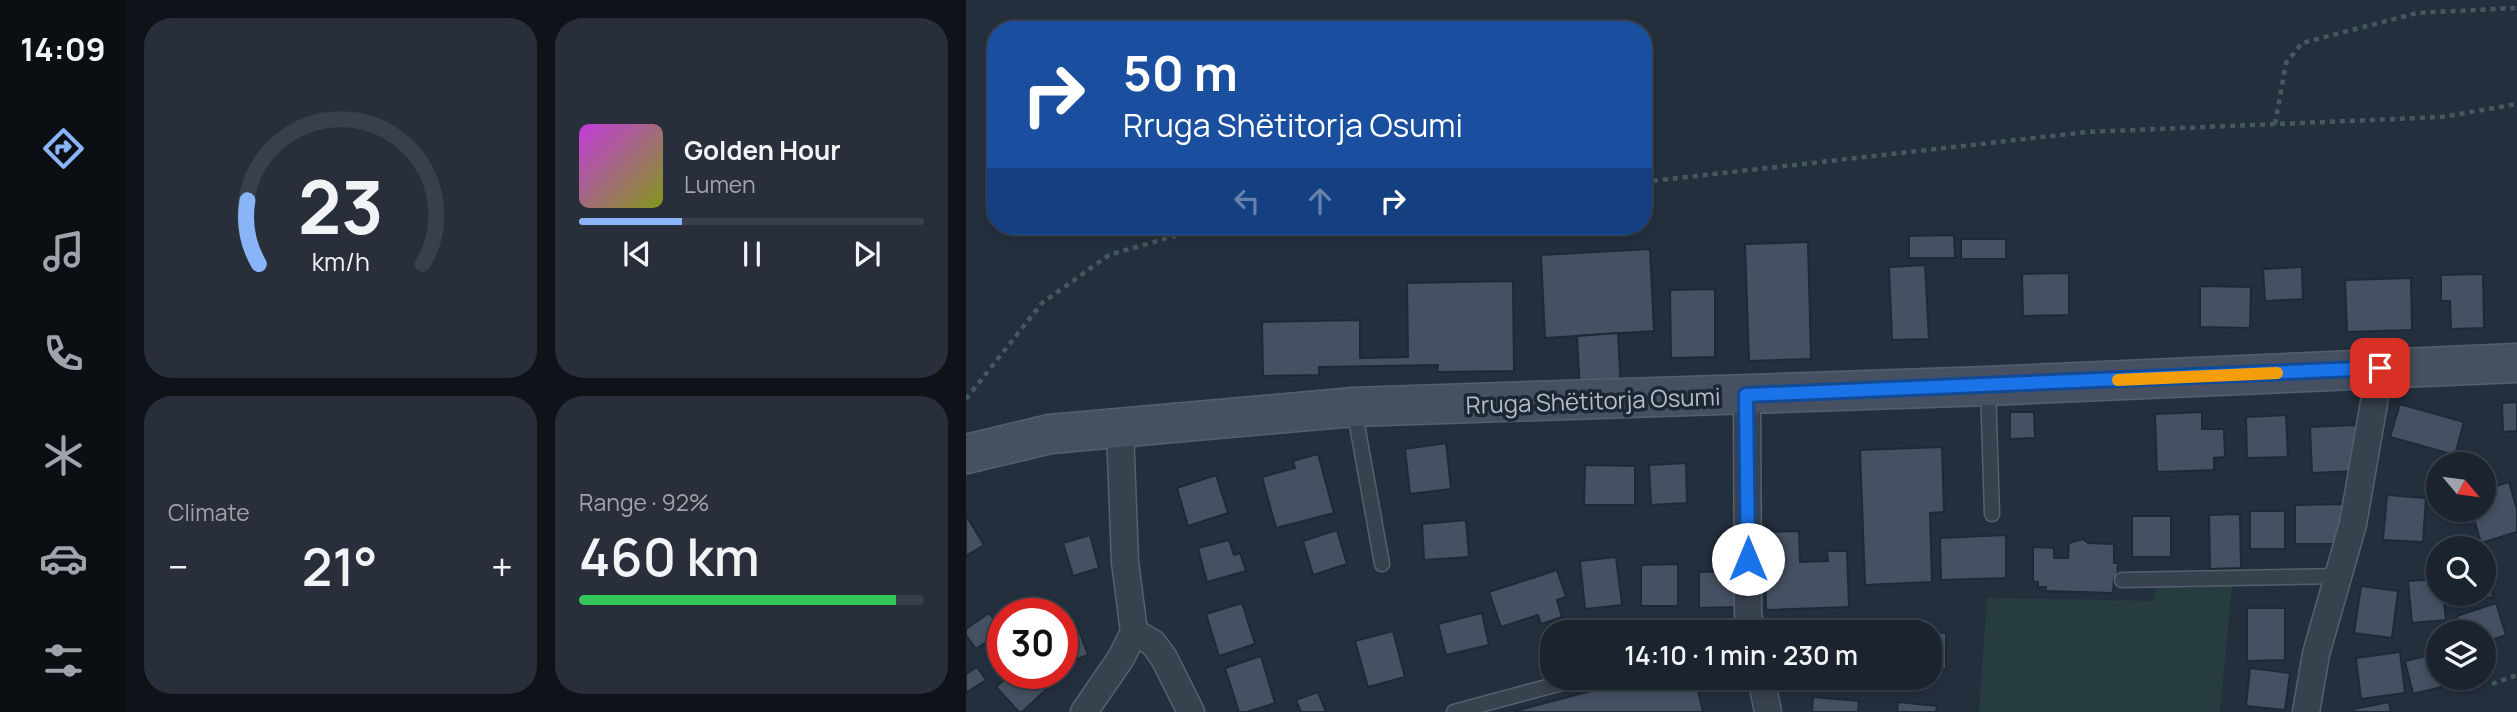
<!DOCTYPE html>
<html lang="en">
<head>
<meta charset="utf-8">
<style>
  body { margin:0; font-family:Manrope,sans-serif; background:#282f3a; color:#f1f3f6; height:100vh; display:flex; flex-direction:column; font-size:26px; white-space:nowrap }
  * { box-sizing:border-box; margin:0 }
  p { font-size:23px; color:#a0a4aa }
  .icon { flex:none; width:38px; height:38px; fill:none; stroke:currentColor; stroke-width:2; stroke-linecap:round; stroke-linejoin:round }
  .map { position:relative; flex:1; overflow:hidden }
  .side { display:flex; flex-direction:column; gap:18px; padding:18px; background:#0f1319; width:840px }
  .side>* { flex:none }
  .banner { position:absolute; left:21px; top:21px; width:665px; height:214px; border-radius:28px; box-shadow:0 4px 10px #0003,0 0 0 2px #39404a; background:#1a4fa0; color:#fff; overflow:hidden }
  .needle { width:46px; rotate:119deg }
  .controls { position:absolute; left:1460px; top:452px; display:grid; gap:14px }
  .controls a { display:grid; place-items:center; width:70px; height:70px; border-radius:50%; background:#1b232e; box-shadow:0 4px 10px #0003,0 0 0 2px #39404a; font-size:35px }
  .speed { position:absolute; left:21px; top:598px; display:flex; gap:14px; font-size:35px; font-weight:700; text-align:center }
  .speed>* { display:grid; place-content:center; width:91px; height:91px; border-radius:50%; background:#1b232e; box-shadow:0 4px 10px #0003,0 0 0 2px #39404a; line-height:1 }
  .speed .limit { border:10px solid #d22; background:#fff; color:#111 }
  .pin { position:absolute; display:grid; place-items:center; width:60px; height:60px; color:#fff; margin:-30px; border-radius:14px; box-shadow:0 4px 10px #0006 }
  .me { position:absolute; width:77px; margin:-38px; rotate:0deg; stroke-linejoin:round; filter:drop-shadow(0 0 5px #0008) }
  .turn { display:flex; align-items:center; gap:24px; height:147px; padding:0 21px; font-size:32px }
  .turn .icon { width:91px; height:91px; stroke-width:2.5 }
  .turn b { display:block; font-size:49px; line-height:60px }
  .lanes { display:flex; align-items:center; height:66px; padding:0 21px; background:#0003; justify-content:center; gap:35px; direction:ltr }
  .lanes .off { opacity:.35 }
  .big { font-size:52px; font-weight:600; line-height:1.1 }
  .side .card { flex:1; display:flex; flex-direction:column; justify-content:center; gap:10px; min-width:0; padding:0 24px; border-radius:28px; background:#282f3a }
  .side .dial { align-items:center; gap:0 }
  .dial svg { height:182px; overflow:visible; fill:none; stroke:#39404a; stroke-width:7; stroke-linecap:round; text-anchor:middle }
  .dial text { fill:#f1f3f6; stroke:none }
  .song { display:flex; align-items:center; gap:21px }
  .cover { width:84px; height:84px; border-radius:10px; background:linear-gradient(135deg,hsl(290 70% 55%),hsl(70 70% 35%)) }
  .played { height:7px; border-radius:4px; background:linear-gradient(90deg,#8ab4f8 30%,#39404a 30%) }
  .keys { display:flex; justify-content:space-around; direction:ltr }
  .heat { display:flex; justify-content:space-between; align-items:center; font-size:38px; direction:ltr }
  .charge { height:10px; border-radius:5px; background:linear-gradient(90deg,#34c759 92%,#39404a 0) }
  .side .tiles { flex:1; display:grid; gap:18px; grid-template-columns:repeat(2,1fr) }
  .trip { position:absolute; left:574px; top:620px; width:402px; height:70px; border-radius:28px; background:#1b232e; box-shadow:0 4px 10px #0003,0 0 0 2px #39404a; font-weight:600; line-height:70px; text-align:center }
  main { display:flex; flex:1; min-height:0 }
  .tabs { display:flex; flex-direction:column; width:126px; justify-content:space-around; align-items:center; background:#0b0e12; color:#a0a4aa }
  .tabs .icon { width:49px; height:49px }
  .tabs .active { color:#8ab4f8 }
  .tabs b { font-size:32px; color:#f1f3f6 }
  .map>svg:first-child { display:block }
  .green { fill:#263c3f }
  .building { fill:#455162; stroke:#1f2835; stroke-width:2 }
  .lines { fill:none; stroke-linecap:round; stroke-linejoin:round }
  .lane-casing { stroke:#565f6c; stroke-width:17 }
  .street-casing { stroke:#565f6c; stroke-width:29 }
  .secondary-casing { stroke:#565f6c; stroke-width:41 }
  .path { stroke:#44595c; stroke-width:4.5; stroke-dasharray:5 5; stroke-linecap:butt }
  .lane { stroke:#38414e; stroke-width:14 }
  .street { stroke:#38414e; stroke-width:26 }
  .secondary { stroke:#465061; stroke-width:38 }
  .route-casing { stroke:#114b97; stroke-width:18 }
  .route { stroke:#1a73e8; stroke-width:12 }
  .slow { stroke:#f59e0b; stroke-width:12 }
  .labels { text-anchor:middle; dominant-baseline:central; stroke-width:7; stroke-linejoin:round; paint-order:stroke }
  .street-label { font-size:24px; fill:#b4bcc9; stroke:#1d2633 }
</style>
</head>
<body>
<main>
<nav class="tabs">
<b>14:09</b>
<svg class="icon active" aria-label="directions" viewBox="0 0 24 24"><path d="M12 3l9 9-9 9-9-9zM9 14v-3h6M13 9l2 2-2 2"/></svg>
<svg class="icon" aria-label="music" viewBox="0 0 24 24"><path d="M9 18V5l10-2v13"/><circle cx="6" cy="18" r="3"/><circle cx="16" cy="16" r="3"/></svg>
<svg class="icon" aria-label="phone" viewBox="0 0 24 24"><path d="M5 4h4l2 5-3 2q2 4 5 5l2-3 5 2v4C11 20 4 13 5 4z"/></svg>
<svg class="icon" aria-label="climate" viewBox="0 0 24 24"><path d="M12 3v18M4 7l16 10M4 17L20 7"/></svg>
<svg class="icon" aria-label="car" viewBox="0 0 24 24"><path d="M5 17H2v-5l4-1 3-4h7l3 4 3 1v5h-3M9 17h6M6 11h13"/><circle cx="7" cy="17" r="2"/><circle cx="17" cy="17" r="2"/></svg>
<svg class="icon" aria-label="filters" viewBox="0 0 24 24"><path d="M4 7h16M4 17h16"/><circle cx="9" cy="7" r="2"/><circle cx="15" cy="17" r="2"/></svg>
</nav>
<section class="side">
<div class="tiles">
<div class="card dial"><svg viewBox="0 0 100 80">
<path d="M14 69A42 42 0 1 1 86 69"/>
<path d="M14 69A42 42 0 0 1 9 41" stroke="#8ab4f8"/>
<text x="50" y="56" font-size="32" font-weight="700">23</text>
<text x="50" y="72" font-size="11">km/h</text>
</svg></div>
<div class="card">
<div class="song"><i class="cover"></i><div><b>Golden Hour</b><p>Lumen</p></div></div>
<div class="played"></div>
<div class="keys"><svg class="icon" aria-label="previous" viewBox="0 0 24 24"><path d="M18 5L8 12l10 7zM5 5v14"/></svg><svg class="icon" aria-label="pause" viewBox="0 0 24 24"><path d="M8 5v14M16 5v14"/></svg><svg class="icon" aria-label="next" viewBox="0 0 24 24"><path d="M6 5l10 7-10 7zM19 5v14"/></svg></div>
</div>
<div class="card"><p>Climate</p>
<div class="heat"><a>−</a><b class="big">21°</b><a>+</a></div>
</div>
<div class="card"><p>Range · 92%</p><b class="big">460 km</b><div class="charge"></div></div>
</div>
</section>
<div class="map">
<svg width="1551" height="712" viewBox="0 0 1551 712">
  <rect width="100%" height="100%" fill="#242f3e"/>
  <path class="green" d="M1191,586H1266L1254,712H1013L1021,598L1188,601Z"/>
  <g class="building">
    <path d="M988,235L989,258H943V236Z"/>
    <rect x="995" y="239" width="45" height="20"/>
    <path d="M842,242L845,359L783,361L779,244Z"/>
    <path d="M684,249L688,331L579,338L575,255Z"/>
    <path d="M959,265L963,339L926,340L923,267Z"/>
    <path d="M1336,267L1337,299L1299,301L1297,269Z"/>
    <path d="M1103,273V315L1057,316L1056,274Z"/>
    <path d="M1517,274L1518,328L1485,329L1484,301H1475V275Z"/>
    <path d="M1445,278L1446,330L1381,332L1379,280Z"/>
    <path d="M547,281L548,371L471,372L472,365L353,367V375L297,376L296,322L394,320V358L442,357L441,283Z"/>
    <path d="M1234,286L1285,287L1284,328L1234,327Z"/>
    <path d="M749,289V357L705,358L704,290Z"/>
    <path d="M652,333L655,391L614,393L611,336Z"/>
    <path d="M1551,402V431L1537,432L1536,403Z"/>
    <path d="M1434,404L1498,422L1489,455L1424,437Z"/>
    <path d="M1044,412H1068L1069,438L1044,439Z"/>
    <path d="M1236,412V429H1258L1259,457L1248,458V470L1191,472L1189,414Z"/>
    <path d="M1320,415L1322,457L1281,458L1280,417Z"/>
    <path d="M1390,425L1392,471L1346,473L1344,427Z"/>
    <path d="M480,443L485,489L444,494L439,449Z"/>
    <path d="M976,447L978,512L964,513L966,582L899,585L894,450Z"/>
    <path d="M352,454L368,513L310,528L296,477L329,468L327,461Z"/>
    <path d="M720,463L721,503L685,505L683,465Z"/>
    <path d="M619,465L669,466V505H618Z"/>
    <path d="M250,475L262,513L222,526L211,488Z"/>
    <path d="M1543,482L1551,509V532L1515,543L1505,509H1517V490Z"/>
    <path d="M1421,495L1460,498L1457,542L1417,540Z"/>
    <path d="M1378,504V544H1329V505Z"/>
    <rect x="1284" y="511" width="35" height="38"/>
    <path d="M1274,514L1275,568L1244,569L1243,515Z"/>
    <path d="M0,515L18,545L0,556Z"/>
    <rect x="1166" y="516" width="39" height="41"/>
    <path d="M500,520L503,557L458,560L456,524Z"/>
    <path d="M371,530L381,564L347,575L337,541Z"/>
    <path d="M833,531L834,562L862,561L861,551H881L883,607L800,610L798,532Z"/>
    <path d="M124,535L133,568L107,576L97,543Z"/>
    <path d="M1040,535V578L975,580L974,538Z"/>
    <path d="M1117,539L1122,543L1148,544V563H1152L1151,578H1148L1147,593L1080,591V587H1072V582L1067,581V547L1088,548V558H1102L1103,543Z"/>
    <path d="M263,540L268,555L274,553L280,571L241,582L232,548Z"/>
    <path d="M650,557L656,605L619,609L614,561Z"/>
    <path d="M1521,563L1527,597L1489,604L1487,593H1517V564Z"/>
    <path d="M712,564V606H675V565Z"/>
    <path d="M591,570L600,597L591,600L596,617L575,624L572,615L535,627L523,592Z"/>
    <path d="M774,571V607L733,608V572Z"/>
    <path d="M1472,579V593H1477L1480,620L1446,623L1442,581Z"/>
    <path d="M1395,586L1432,591L1426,638L1388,633Z"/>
    <path d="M276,603L289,644L253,656L240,614Z"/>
    <path d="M1530,603L1540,635L1517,643V632H1496L1491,616Z"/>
    <path d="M1281,608H1319V660L1281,661Z"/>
    <path d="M23,613L36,631L10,649L0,635V629Z"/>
    <path d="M516,613L523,645L480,655L472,624Z"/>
    <path d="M108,617L122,655L96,665V622Z"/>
    <path d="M886,621L928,622V631L941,632H837L887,631Z"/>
    <path d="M427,631L439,677L402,687L389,641Z"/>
    <rect x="964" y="633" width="16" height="36"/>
    <path d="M1434,652L1439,693L1395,699L1390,658Z"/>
    <path d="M1472,653V677H1490L1492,683L1447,694L1439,661Z"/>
    <path d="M295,656L309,703L281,712H273L259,668Z"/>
    <path d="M11,667L20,680L0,693V674Z"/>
    <path d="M1284,668L1324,673L1319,710L1280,706Z"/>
    <path d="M44,674H75L85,685L56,712H53L30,687Z"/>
    <path d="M677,677H729L737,712H546Z"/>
    <path d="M352,692L360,712H335L330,700Z"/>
    <path d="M847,697L893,701L892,712H846Z"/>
    <path d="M932,702L971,706L970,712H931Z"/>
    <path d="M1423,702L1425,712H1388V709Z"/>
  </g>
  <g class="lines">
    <g class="lane-casing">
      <g id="lane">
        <path d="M1022,386L1026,514"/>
        <path d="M388,408L416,564"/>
        <path d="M1156,580L1373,576"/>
        <path d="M488,712L618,677"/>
      </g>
    </g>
    <g class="street-casing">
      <g id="street">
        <path d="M781,395L782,614L786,632"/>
        <path d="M154,429L159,562L168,632L187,643L198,658L225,712"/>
        <path d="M795,677L802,712"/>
        <path d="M118,712L155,658L168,632"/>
        <path d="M1340,712L1350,654L1387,524L1414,368"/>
      </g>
    </g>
    <g class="secondary-casing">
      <path id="secondary" d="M0,454L84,434L388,407L1022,386L1551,363"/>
    </g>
    <g class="path">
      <path d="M1309,124L1320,63L1336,43L1451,13L1551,8"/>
      <path d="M677,182L1121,132L1476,117L1551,104"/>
      <path d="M0,399L76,303L143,255L243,226"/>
      <path d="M1526,684L1551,675"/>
    </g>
    <use href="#lane" class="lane"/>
    <use href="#street" class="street"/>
    <use href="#secondary" class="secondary"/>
  </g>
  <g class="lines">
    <g class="route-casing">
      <path id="route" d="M782,559L780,395L1414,368"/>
    </g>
    <use href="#route" class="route"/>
    <path class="slow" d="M1152,380L1311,373"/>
  </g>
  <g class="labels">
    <g class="street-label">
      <text transform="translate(627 400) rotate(-2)">Rruga Shëtitorja Osumi</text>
    </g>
  </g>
</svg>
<div class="controls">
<a><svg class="needle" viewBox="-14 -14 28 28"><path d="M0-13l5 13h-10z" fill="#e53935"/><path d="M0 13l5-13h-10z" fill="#a0a4aa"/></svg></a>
<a><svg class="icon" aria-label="search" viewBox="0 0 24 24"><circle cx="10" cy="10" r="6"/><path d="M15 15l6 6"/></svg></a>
<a><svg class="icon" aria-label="layers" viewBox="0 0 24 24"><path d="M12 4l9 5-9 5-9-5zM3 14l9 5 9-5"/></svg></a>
</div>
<div class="speed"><div class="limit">30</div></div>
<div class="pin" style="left:1414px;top:368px;background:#d93025"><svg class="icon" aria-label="arrive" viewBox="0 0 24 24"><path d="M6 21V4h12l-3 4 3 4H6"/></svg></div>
<svg class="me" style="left:782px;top:559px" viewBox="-20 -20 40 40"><circle r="19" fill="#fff"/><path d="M0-13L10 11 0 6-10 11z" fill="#1a73e8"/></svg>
<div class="trip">14:10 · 1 min · 230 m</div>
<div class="banner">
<div class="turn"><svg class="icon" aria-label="right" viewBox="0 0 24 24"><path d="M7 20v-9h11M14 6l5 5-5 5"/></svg><div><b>50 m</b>Rruga Shëtitorja Osumi</div></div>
<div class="lanes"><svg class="icon off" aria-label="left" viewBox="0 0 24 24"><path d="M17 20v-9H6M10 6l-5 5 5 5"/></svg><svg class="icon off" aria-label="ahead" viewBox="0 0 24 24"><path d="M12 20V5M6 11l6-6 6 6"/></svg><svg class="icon" aria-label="right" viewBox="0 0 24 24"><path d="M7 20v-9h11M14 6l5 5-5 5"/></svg></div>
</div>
</div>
</main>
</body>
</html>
